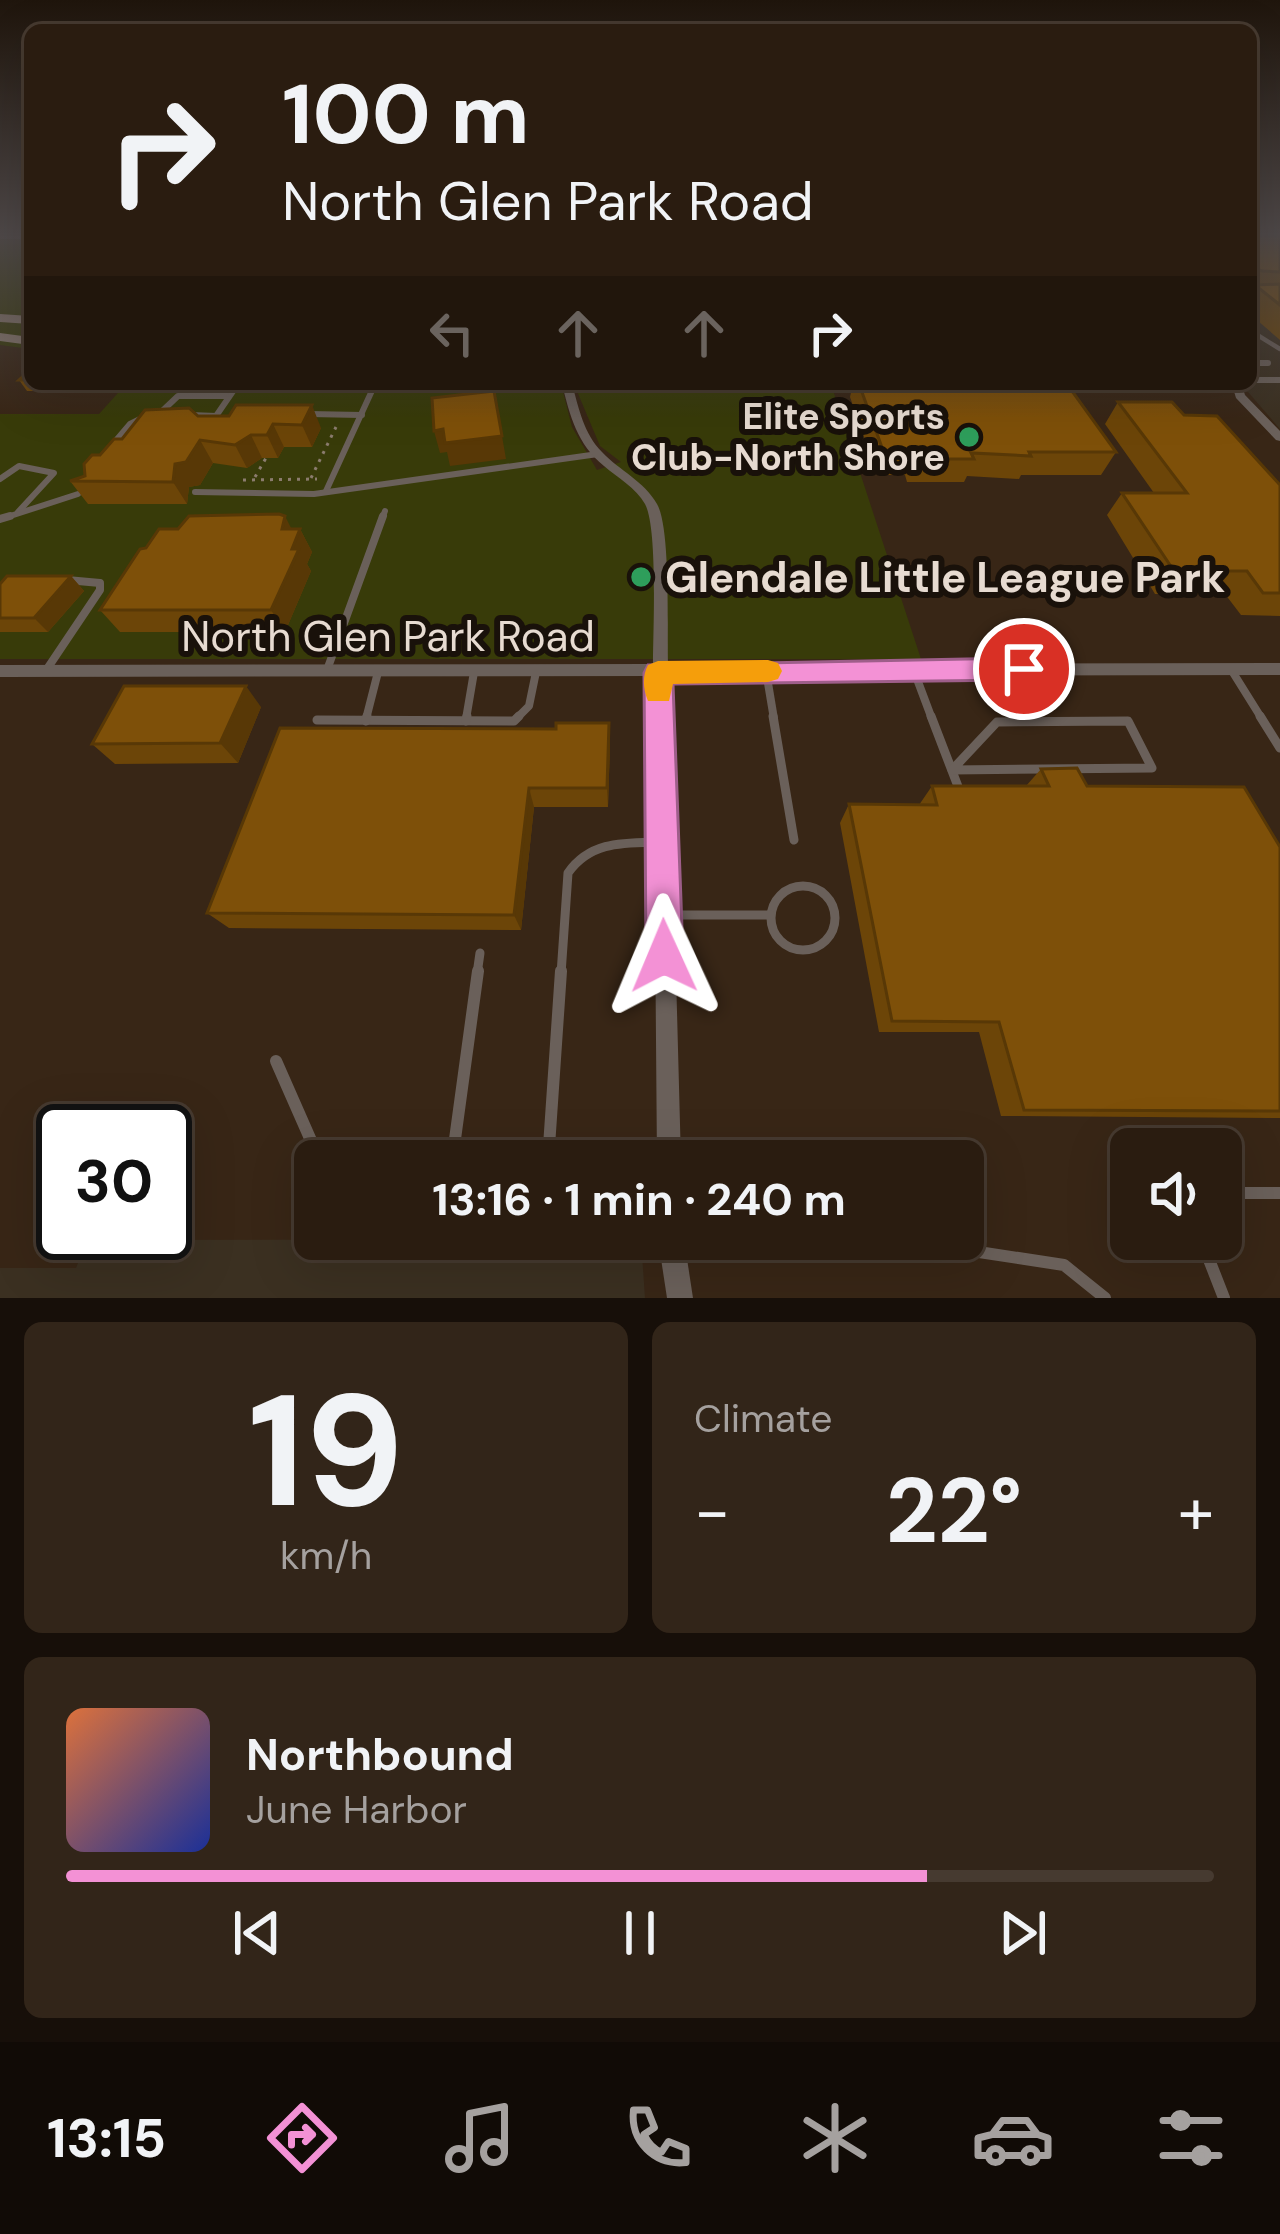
<!DOCTYPE html>
<html lang="en">
<head>
<meta charset="utf-8">
<style>
  body { margin:0; font-family:"DM Sans",sans-serif; background:#322519; color:#f1f3f6; height:100vh; display:flex; flex-direction:column; font-size:45px; white-space:nowrap }
  * { box-sizing:border-box; margin:0 }
  p { font-size:39px; color:#a5a19f }
  .icon { flex:none; width:66px; height:66px; fill:none; stroke:currentColor; stroke-width:2; stroke-linecap:round; stroke-linejoin:round }
  .map { position:relative; height:1298px; overflow:hidden }
  .details { display:flex; flex-direction:column; gap:24px; padding:24px; background:#170f09; flex:1 }
  .details>* { flex:none }
  .guide { position:absolute; left:24px; top:24px; width:1233px; height:366px; border-radius:18px; box-shadow:0 12px 48px #0002,0 0 0 3px #463a30; background:#2a1c10; color:#f1f3f6; overflow:hidden }
  .buttons { position:absolute; left:1110px; top:1128px; display:grid; gap:24px }
  .buttons a { display:grid; place-items:center; width:132px; height:132px; border-radius:18px; background:#2a1c10; box-shadow:0 12px 48px #0002,0 0 0 3px #463a30; font-size:60px }
  .speed { position:absolute; left:36px; top:1104px; display:flex; gap:24px; font-size:60px; font-weight:700; text-align:center }
  .speed>* { display:grid; place-content:center; width:156px; height:156px; border-radius:50%; background:#2a1c10; box-shadow:0 12px 48px #0002,0 0 0 3px #463a30; line-height:1 }
  .speed .limit { border:6px solid #111; border-radius:18px; background:#fff; color:#111 }
  .pin { position:absolute; display:grid; place-items:center; width:102px; height:102px; color:#fff; margin:-51px; border:6px solid #fff; border-radius:50%; box-shadow:0 3px 12px #0007 }
  .me { position:absolute; width:132px; margin:-66px; rotate:359deg; stroke-linejoin:round; filter:drop-shadow(0 0 9px #0008) }
  .turn { display:flex; align-items:center; gap:42px; height:252px; padding:0 60px; font-size:54px }
  .turn .icon { width:156px; height:156px; stroke-width:2.5 }
  .turn b { display:block; font-size:84px; line-height:102px }
  .lanes { display:flex; align-items:center; height:114px; padding:0 60px; background:#0003; justify-content:center; gap:60px; direction:ltr }
  .lanes .off { opacity:.35 }
  .big { font-size:90px; font-weight:700; line-height:1.1 }
  .details .widget { flex:1; display:flex; flex-direction:column; justify-content:center; gap:18px; min-width:0; padding:0 42px; border-radius:18px; background:#322519 }
  .details .dial { align-items:center; gap:0 }
  .dial b { font-size:156px; line-height:1 }
  .song { display:flex; align-items:center; gap:36px }
  .cover { width:144px; height:144px; border-radius:18px; background:linear-gradient(135deg,hsl(20 70% 55%),hsl(230 70% 35%)) }
  .played { height:12px; border-radius:6px; background:linear-gradient(90deg,#f391d5 75%,#463a30 75%) }
  .keys { display:flex; justify-content:space-around; direction:ltr }
  .heat { display:flex; justify-content:space-between; align-items:center; font-size:66px; direction:ltr }
  .details .tiles { flex:1; display:grid; gap:24px; grid-template-columns:1fr 1fr }
  .widget:last-child { grid-column:span 2 }
  .trip { position:absolute; left:294px; top:1140px; width:690px; height:120px; border-radius:18px; background:#2a1c10; box-shadow:0 12px 48px #0002,0 0 0 3px #463a30; font-weight:700; line-height:120px; text-align:center }
  .dock { display:flex; height:192px; justify-content:space-around; align-items:center; background:#110b06; color:#a5a19f }
  .dock .icon { width:84px; height:84px }
  .dock .active { color:#f391d5 }
  .dock b { font-size:54px; color:#f1f3f6 }
  .map>svg:first-child { display:block }
  .commercial { fill:#3b3021 }
  .green { fill:#383b09 }
  .lines { fill:none; stroke-linecap:round; stroke-linejoin:round }
  .path { stroke:#8b7c6e; stroke-width:3; stroke-dasharray:3 6; stroke-linecap:butt }
  .lane-far4 { stroke:#6a605a; stroke-width:4.5 }
  .lane-far3 { stroke:#6a605a; stroke-width:6 }
  .lane-far2 { stroke:#6a605a; stroke-width:8 }
  .lane-far1 { stroke:#6a605a; stroke-width:9 }
  .lane { stroke:#6a605a; stroke-width:12 }
  .street { fill:#6a605a; fill-rule:evenodd }
  .secondary { fill:#8e7e74; fill-rule:evenodd }
  .wall { fill:#6c4508 }
  .shaded-wall { fill:#583806 }
  .building { fill:#7e5009; stroke:#583806; stroke-width:3 }
  .route { fill:#f391d5; stroke:#9e5e8a; stroke-width:3 }
  .slow { fill:#f59e0b }
  .leisure-dot { fill:#2e9e5b; stroke:#19110a; stroke-width:4.5 }
  .labels { text-anchor:middle; dominant-baseline:central; stroke-width:12; stroke-linejoin:round; paint-order:stroke }
  .far-poi-label { font-size:36px; font-weight:bold; fill:#e7dbd1; stroke:#19110a; text-anchor:end }
  .poi-label { font-size:42px; font-weight:bold; fill:#e7dbd1; stroke:#19110a; text-anchor:start }
  .street-label { font-size:42px; fill:#e7dbd1; stroke:#19110a }
</style>
</head>
<body>
<div class="map">
<svg width="1280" height="1298" viewBox="0 0 1280 1298">
  <rect width="100%" height="100%" fill="#382616"/>
  <g class="commercial">
    <path d="M1251,305H1280V429L1248,392L1202,384H1251Z"/>
    <path d="M641,1239L645,1298H0V1268H76L87,1240Z"/>
  </g>
  <g class="green">
    <path d="M0,238H30V349L0,345Z"/>
    <path d="M126,384H561L572,427L597,470L621,462L600,446L574,384H831L921,659H0V414H99Z"/>
  </g>
  <g class="lines">
    <g class="path">
      <path d="M255,477L266,458"/>
      <path d="M311,478L336,427"/>
      <path d="M243,480L317,479"/>
    </g>
    <path class="lane-far4" d="M1251,331L1280,349"/>
    <g class="lane-far3">
      <path d="M1251,363H1268"/>
      <path d="M309,414L362,415"/>
      <path d="M158,415L178,396H228"/>
      <path d="M191,415L216,416L238,384"/>
      <path d="M113,444L130,424L146,416"/>
      <path d="M0,479L19,466L54,473L18,512"/>
      <path d="M326,491L375,384"/>
      <path d="M195,492L314,494L598,454"/>
      <path d="M1,519L78,494"/>
      <path d="M382,519L385,511"/>
    </g>
    <g class="lane-far2">
      <path d="M0,519L10,516"/>
      <path d="M47,669L100,590V583L67,580"/>
      <path d="M327,670L383,516"/>
      <path d="M766,671L774,719"/>
      <path d="M914,671L932,719"/>
      <path d="M1232,671L1262,719"/>
      <path d="M366,719L378,672"/>
      <path d="M466,719L474,672"/>
      <path d="M516,719L529,706L536,672"/>
    </g>
    <g class="lane-far1">
      <path d="M773,716L794,840"/>
      <path d="M931,716L959,789"/>
      <path d="M1260,716L1280,748"/>
      <path d="M317,720L514,721L519,716"/>
      <path d="M366,721L367,716"/>
      <path d="M466,721L467,716"/>
      <path d="M1128,721L1152,768L952,770L997,722Z"/>
      <circle cx="803" cy="918" r="32"/>
      <path d="M665,915H770"/>
      <path d="M477,974L480,953"/>
      <path d="M561,974L568,873C591,840 626,843 662,842"/>
    </g>
    <g class="lane">
      <path d="M276,1061L320,1161"/>
      <path d="M452,1161L478,971"/>
      <path d="M548,1161L561,971"/>
      <path d="M1221,1193H1280"/>
      <path d="M931,1239L946,1247L1064,1265L1105,1298"/>
      <path d="M1201,1239L1224,1298"/>
    </g>
    <g class="street">
      <rect x="0" y="236" width="30" height="3"/>
      <rect x="1251" y="377" width="29" height="6"/>
      <path d="M562,384H572C579,409 584,434 602,452C620,471 644,481 657,504C671,528 667,630 668,664L1280,663V675L668,676L681,1161H657L653,676L0,677V665L653,664C653,631 658,528 645,504C636,488 618,478 604,466C577,444 570,416 562,384Z"/>
      <path d="M1237,384H1248L1243,389L1245,395L1280,431V441L1276,440L1236,398L1233,388Z"/>
      <path d="M658,1239H684L693,1298H667Z"/>
    </g>
    <g class="secondary">
      <path d="M0,314L30,316V324L0,322Z"/>
      <path d="M0,333L30,337V345L0,341Z"/>
    </g>
  </g>
  <g class="wall">
    <path d="M1251,236H1280V340L1251,315Z"/>
    <path d="M30,370V384H89L83,391H27L19,380Z"/>
    <path d="M853,384H1067L1116,452L1101,475H1021L1019,479L967,476L964,482H907L905,475H877L850,397Z"/>
    <path d="M1118,402L1184,415L1280,485V616L1241,615L1225,594H1155L1107,515L1122,493H1154L1105,424Z"/>
    <path d="M198,416H229L321,428L312,447H284L278,458H262L247,468L213,463L200,485L189,487L187,504H88L70,481L85,476L100,455L122,439Z"/>
    <path d="M292,529H300L312,552L307,564L311,571L285,632H120L100,610Z"/>
    <path d="M71,576L84,591L48,632H0V584Z"/>
    <path d="M261,707L238,763L115,764L92,744Z"/>
    <path d="M610,744L608,807H534L521,930L229,928L207,913Z"/>
    <path d="M1041,769L1087,786L1280,847V1118L1001,1116L979,1032H879L840,823L849,804L919,805L932,786H1026Z"/>
  </g>
  <g class="shaded-wall">
    <path d="M312,405L321,428L312,447L302,425Z"/>
    <path d="M273,424L284,447L278,458L267,435Z"/>
    <path d="M443,429L502,436L506,459L450,466L447,452L440,453L434,431Z"/>
    <path d="M251,435L262,458L247,468L235,445Z"/>
    <path d="M200,440L213,463L200,485L189,487L187,504L173,482L175,464Z"/>
    <path d="M285,516L296,538L300,529L312,552L307,564L311,571L285,632L271,610L282,529Z"/>
    <path d="M71,576L84,591L48,632L34,618Z"/>
    <path d="M246,686L261,707L238,763L220,743Z"/>
    <path d="M609,723L610,744L608,807L607,788Z"/>
    <path d="M529,788L534,807L521,930L514,915Z"/>
  </g>
  <g class="building">
    <path d="M1251,236H1280V272L1262,271L1251,266V263L1255,262L1251,259Z"/>
    <path d="M1280,284V305L1255,285Z"/>
    <path d="M30,370V380H19Z"/>
    <path d="M859,384H1067L1116,452H1029L1031,456L971,453L974,459H916L913,452L884,453Z"/>
    <path d="M494,391L502,436L445,443L443,429L434,431L432,398Z"/>
    <path d="M1118,402H1172L1184,415L1217,416L1280,485V593H1263L1247,571H1174L1122,493H1187Z"/>
    <path d="M236,405H312L302,425L273,424L267,435H251L235,445L200,440L186,462L175,464L173,482L70,481L85,476L84,464L92,455H100L114,439H122L145,410L189,408L198,416H229Z"/>
    <path d="M279,514L285,516L282,529H300L292,549H299L271,610H100L140,549L146,548L159,529H178L189,516Z"/>
    <path d="M7,576H71L34,618H0V584Z"/>
    <path d="M124,686H246L220,743L92,744Z"/>
    <path d="M556,723H609L607,788H529L514,915L207,913L280,728L556,729Z"/>
    <path d="M1077,768L1087,786L1244,787L1280,847V1111L1024,1110L999,1022L892,1021L849,804L937,805L932,786H1049L1041,769Z"/>
  </g>
  <linearGradient id="sky" x2="0" y2="1"><stop stop-color="#1f150c"/><stop offset="0.56" stop-color="#4d4747"/><stop offset="1" stop-color="#4d4747" stop-opacity="0"/></linearGradient>
  <rect width="1280" height="418" fill="url(#sky)"/>
  <path class="route" d="M1024,658L1034,661L1038,669L1034,677L1024,680L673,684L683,956L678,969L664,975L651,969L646,956L644,673L648,665Z"/>
  <path class="slow" d="M768,660L778,663L782,671L778,679L768,682L673,684L669,701H648C643,689 642,676 648,665L658,661Z"/>
  <g class="leisure-dot">
    <circle cx="969" cy="437" r="12"/>
    <circle cx="641" cy="577" r="12"/>
  </g>
  <g class="labels">
    <g class="far-poi-label">
      <text x="945" y="416">Elite Sports<tspan x="945" dy="41">Club-North Shore</tspan></text>
    </g>
    <g class="poi-label">
      <text x="665" y="577">Glendale Little League Park</text>
    </g>
    <g class="street-label">
      <text x="388" y="636">North Glen Park Road</text>
    </g>
  </g>
</svg>
<div class="buttons">
<a><svg class="icon" aria-label="sound" viewBox="0 0 24 24"><path d="M4 9h4l5-4v14l-5-4H4zM17 9q2 3 0 6"/></svg></a>
</div>
<div class="speed"><div class="limit">30</div></div>
<div class="pin" style="left:1024px;top:669px;background:#d93025"><svg class="icon" aria-label="arrive" viewBox="0 0 24 24"><path d="M6 21V4h12l-3 4 3 4H6"/></svg></div>
<svg class="me" style="left:664px;top:956px" viewBox="-20 -20 40 40"><path d="M0-17L14 15 0 8-14 15z" fill="#f391d5" stroke="#fff" stroke-width="4"/></svg>
<div class="trip">13:16 · 1 min · 240 m</div>
<div class="guide">
<div class="turn"><svg class="icon" aria-label="right" viewBox="0 0 24 24"><path d="M7 20v-9h11M14 6l5 5-5 5"/></svg><div><b>100 m</b>North Glen Park Road</div></div>
<div class="lanes"><svg class="icon off" aria-label="left" viewBox="0 0 24 24"><path d="M17 20v-9H6M10 6l-5 5 5 5"/></svg><svg class="icon off" aria-label="ahead" viewBox="0 0 24 24"><path d="M12 20V5M6 11l6-6 6 6"/></svg><svg class="icon off" aria-label="ahead" viewBox="0 0 24 24"><path d="M12 20V5M6 11l6-6 6 6"/></svg><svg class="icon" aria-label="right" viewBox="0 0 24 24"><path d="M7 20v-9h11M14 6l5 5-5 5"/></svg></div>
</div>
</div>
<section class="details">
<div class="tiles">
<div class="widget dial"><b>19</b><p>km/h</p></div>
<div class="widget"><p>Climate</p>
<div class="heat"><a>−</a><b class="big">22°</b><a>+</a></div>
</div>
<div class="widget">
<div class="song"><i class="cover"></i><div><b>Northbound</b><p>June Harbor</p></div></div>
<div class="played"></div>
<div class="keys"><svg class="icon" aria-label="previous" viewBox="0 0 24 24"><path d="M18 5L8 12l10 7zM5 5v14"/></svg><svg class="icon" aria-label="pause" viewBox="0 0 24 24"><path d="M8 5v14M16 5v14"/></svg><svg class="icon" aria-label="next" viewBox="0 0 24 24"><path d="M6 5l10 7-10 7zM19 5v14"/></svg></div>
</div>
</div>
</section>
<nav class="dock">
<b>13:15</b>
<svg class="icon active" aria-label="directions" viewBox="0 0 24 24"><path d="M12 3l9 9-9 9-9-9zM9 14v-3h6M13 9l2 2-2 2"/></svg>
<svg class="icon" aria-label="music" viewBox="0 0 24 24"><path d="M9 18V5l10-2v13"/><circle cx="6" cy="18" r="3"/><circle cx="16" cy="16" r="3"/></svg>
<svg class="icon" aria-label="phone" viewBox="0 0 24 24"><path d="M5 4h4l2 5-3 2q2 4 5 5l2-3 5 2v4C11 20 4 13 5 4z"/></svg>
<svg class="icon" aria-label="climate" viewBox="0 0 24 24"><path d="M12 3v18M4 7l16 10M4 17L20 7"/></svg>
<svg class="icon" aria-label="car" viewBox="0 0 24 24"><path d="M5 17H2v-5l4-1 3-4h7l3 4 3 1v5h-3M9 17h6M6 11h13"/><circle cx="7" cy="17" r="2"/><circle cx="17" cy="17" r="2"/></svg>
<svg class="icon" aria-label="filters" viewBox="0 0 24 24"><path d="M4 7h16M4 17h16"/><circle cx="9" cy="7" r="2"/><circle cx="15" cy="17" r="2"/></svg>
</nav>
</body>
</html>
